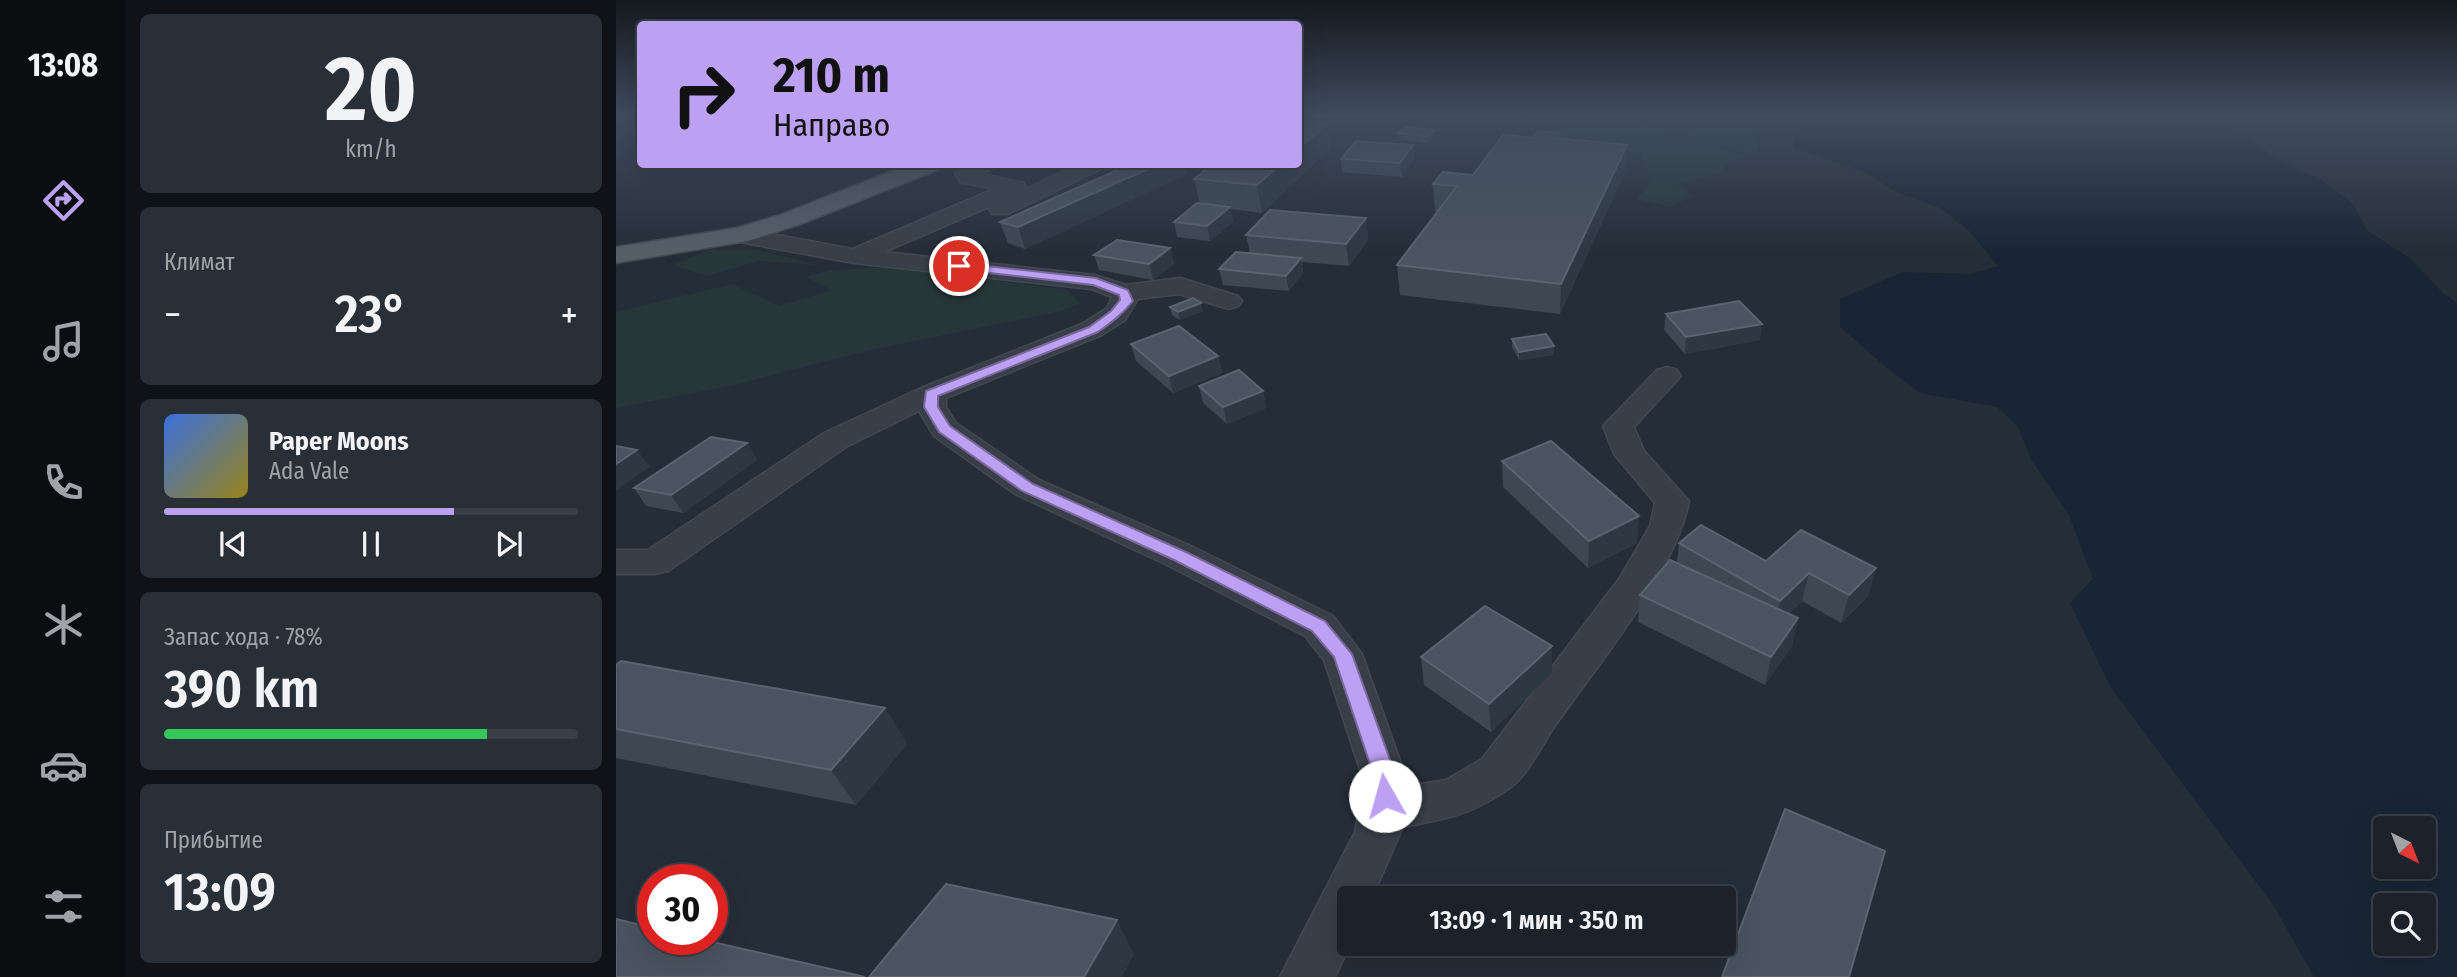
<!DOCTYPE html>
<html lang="ru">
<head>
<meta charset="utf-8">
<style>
  body { margin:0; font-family:"Fira Sans Condensed",sans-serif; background:#292f36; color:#f1f3f6; height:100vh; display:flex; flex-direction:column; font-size:26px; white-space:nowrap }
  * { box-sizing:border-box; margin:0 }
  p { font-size:23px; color:#a0a4a8 }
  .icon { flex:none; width:38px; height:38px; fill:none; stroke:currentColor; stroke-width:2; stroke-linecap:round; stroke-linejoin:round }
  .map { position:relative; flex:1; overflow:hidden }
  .sheet { display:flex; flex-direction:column; gap:14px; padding:14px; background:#0f1317; width:490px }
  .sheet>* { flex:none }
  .hud { position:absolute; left:21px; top:21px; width:665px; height:147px; border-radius:7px; box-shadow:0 7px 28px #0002,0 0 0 2px #3a3f47; background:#bca0f2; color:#111; overflow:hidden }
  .needle { width:46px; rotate:138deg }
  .fabs { position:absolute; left:1757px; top:816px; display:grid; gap:14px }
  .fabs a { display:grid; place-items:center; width:63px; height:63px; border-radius:7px; background:#1c222a; box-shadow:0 7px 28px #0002,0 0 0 2px #3a3f47; font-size:35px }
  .speed { position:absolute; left:21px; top:864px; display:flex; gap:14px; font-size:35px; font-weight:700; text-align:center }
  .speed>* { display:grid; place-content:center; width:91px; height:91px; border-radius:50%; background:#1c222a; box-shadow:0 7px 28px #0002,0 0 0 2px #3a3f47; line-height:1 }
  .speed .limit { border:10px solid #d22; background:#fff; color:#111 }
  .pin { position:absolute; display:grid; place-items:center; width:60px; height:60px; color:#fff; margin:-30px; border:4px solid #fff; border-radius:50%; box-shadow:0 2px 7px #0007 }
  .me { position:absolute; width:77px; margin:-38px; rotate:353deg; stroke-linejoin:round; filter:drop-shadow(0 0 5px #0008) }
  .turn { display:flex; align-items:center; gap:24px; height:147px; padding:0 21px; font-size:32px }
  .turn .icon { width:91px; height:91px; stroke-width:2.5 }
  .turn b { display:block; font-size:49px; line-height:60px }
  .big { font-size:52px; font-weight:600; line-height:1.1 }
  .sheet .tile { flex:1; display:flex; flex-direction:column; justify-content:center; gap:10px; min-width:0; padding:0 24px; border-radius:10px; background:#292f36 }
  .sheet .dial { align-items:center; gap:0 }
  .dial b { font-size:91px; line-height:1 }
  .song { display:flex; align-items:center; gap:21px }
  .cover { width:84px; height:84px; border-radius:10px; background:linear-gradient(135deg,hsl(220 70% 55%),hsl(50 70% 35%)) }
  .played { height:7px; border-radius:4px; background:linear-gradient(90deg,#bca0f2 70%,#3a3f47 70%) }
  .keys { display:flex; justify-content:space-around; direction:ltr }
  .heat { display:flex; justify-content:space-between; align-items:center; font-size:38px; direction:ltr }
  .charge { height:10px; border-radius:5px; background:linear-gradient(90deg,#34c759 78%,#3a3f47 0) }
  .trip { position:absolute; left:721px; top:886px; width:399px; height:70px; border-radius:7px; background:#1c222a; box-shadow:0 7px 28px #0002,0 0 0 2px #3a3f47; font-weight:600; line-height:70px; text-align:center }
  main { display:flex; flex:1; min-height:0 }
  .tab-bar { display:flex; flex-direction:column; width:126px; justify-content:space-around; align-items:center; background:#0b0e11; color:#a0a4a8 }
  .tab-bar .icon { width:49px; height:49px }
  .tab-bar .selected { color:#bca0f2 }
  .tab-bar b { font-size:32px; color:#f1f3f6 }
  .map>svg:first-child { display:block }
  .green { fill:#273739 }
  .water { fill:#192534; fill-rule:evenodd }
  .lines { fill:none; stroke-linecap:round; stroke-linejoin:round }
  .minor-casing { stroke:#414851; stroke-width:3 }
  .major-casing { stroke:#414851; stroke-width:3 }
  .minor { fill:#383f48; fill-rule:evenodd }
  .major { fill:#565e68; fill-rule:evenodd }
  .wall { fill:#3d4853 }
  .shaded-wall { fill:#2e3843 }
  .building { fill:#4a5460; stroke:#5a646f; stroke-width:2 }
  .route { fill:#bca0f2; stroke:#7a689d; stroke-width:2 }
</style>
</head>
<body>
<main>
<nav class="tab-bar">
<b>13:08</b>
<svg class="icon selected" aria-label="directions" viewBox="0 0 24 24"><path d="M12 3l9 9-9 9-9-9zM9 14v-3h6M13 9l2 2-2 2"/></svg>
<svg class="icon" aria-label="music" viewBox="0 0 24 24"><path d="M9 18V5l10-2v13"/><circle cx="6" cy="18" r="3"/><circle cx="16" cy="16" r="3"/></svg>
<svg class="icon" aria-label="phone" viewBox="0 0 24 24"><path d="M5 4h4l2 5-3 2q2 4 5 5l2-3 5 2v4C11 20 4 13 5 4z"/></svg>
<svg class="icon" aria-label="climate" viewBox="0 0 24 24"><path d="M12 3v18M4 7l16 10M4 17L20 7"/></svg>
<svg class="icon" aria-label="car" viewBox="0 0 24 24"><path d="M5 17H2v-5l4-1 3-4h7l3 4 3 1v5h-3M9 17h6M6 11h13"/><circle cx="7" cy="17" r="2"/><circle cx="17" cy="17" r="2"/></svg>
<svg class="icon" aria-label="filters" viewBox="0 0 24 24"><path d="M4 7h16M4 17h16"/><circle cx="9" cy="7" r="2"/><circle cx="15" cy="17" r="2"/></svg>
</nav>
<section class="sheet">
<div class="tile dial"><b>20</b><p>km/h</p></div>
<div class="tile"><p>Климат</p>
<div class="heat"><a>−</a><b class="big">23°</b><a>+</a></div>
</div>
<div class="tile">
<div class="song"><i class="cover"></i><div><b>Paper Moons</b><p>Ada Vale</p></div></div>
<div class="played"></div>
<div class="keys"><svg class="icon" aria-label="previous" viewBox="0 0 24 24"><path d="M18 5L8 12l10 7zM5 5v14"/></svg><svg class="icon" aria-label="pause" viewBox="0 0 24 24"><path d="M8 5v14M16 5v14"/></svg><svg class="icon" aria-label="next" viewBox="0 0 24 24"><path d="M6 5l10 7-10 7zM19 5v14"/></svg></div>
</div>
<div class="tile"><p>Запас хода · 78%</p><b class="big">390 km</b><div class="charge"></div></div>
<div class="tile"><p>Прибытие</p><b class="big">13:09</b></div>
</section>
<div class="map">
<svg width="1841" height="977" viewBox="0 0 1841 977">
  <rect width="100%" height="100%" fill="#252d38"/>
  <g class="green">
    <path d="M856,116H1122L1142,128L1143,155L1070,136L1073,129L1043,120L1007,118L1056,131L1047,134L1059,144H1086L1134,157L1113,161L1104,173L1062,185L1076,196L1054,207L1021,199L1035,180L1024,153L922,132L854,123Z"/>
    <path d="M93,250H141L201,265L142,261L91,276L57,265Z"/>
    <path d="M279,267L451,290L464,303L446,311L250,351L114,386L0,408V312L116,284L164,306L215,290L190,277L215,270Z"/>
  </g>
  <path class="water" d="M1196,116H1585L1616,129L1680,170L1703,178L1735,202L1752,231L1792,257L1828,294L1841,303V977H1698L1658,906L1495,688L1454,603L1477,579L1453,515L1416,461L1401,425L1381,407L1304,393L1271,368L1224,327V299L1287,272L1355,274L1382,266L1353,231L1324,208L1280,192L1249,172L1178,148L1177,134L1202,123ZM1769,828H1808V866H1769ZM1769,905H1808V943H1769Z"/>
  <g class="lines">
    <g class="minor-casing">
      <path id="minor" d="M354,164H383L366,174L408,183L410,189L463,164H490L487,168L392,214H376L373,209L375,206L268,252L479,275L510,285L564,278L622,296L626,301L622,306L613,309L563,294L522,299L509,320L486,335L330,398V407L340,423L423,480L577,547L717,616L746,654L793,786L830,780L866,759L1003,579L1034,526L1039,503L998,454L987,426L1041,370L1051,367L1061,370L1065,376L1018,427L1028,451L1073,501C1060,572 980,667 938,727C927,744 910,777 895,787C857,814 832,819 787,827L756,898H733L735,943L719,977H664L739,832L748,782L708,660L689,636L551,565L399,494L318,436L303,411L230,447L52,571L39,574H0V550H32L208,433L305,388L468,323L491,308L496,297L475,289L238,263L123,242L115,240L112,235L115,230L123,228L237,249L378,189L344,182L339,174L342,170Z"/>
    </g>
    <g class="major-casing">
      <path id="major" d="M294,164H327L324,169L182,225L132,241L0,263V247L120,228L164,215Z"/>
    </g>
    <use href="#minor" class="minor"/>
    <use href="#major" class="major"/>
  </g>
  <g class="wall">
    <path d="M818,130L819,137L812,143L783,139L782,133Z"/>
    <path d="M918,138L943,139L1011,145L1010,170L944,314L784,295L781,265L822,212L819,211L817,184L857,175Z"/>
    <path d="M797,145L798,159L786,177L726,172L725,159Z"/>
    <path d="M715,148L646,213L614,209L617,222L594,241L561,237L558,222L584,204L578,179Z"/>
    <path d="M515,164H569L571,174L409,249L392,243L384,222Z"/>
    <path d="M750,218L752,240L733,266L686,262L687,273L673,291L607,285L603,269L634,253L630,235Z"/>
    <path d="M554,248L558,264L537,280L483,270L478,255Z"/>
    <path d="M554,307L587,311L564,320L556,315Z"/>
    <path d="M1050,314L1144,340L1069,354L1048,330Z"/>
    <path d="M896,339L938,355L903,360L896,347Z"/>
    <path d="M515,344L602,356L606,373L557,393L520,361Z"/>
    <path d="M583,386L647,391L650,408L611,424L587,403Z"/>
    <path d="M131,443L141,460L67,513L30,506L18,488Z"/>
    <path d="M886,461L1021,543L972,568L887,487Z"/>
    <path d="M1063,543L1150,561L1260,568L1252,596L1225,623L1186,601L1173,614L1182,618L1176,646L1149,685L1022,622L1024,595L1061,563Z"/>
    <path d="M936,646V673L875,732L808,685L805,657Z"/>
    <path d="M0,665L269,708L291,744L240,805L0,758Z"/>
  </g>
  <g class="shaded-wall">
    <path d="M712,123L715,148L646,213L641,185L665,164H682V149Z"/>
    <path d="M818,130L819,137L812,143V136Z"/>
    <path d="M797,145L798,159L786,177L784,163Z"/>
    <path d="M1011,145L1010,170L944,314L945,284Z"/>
    <path d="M543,164H569L571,174L409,249L402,227Z"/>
    <path d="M614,207L617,222L594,241L591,226Z"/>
    <path d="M750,218L752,240L733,266L730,244Z"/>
    <path d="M554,248L558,264L537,280L533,264Z"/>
    <path d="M685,258L687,273L673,291L670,276Z"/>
    <path d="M585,303L587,311L564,320L562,312Z"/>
    <path d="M1146,324L1144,340L1069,354L1070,337Z"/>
    <path d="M938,346V355L903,360V352Z"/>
    <path d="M602,356L606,373L557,393L553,376Z"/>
    <path d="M647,391L650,408L611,424L607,407Z"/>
    <path d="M131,443L141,460L67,513L55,495Z"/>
    <path d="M21,450L34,467L0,490V464Z"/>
    <path d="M1023,516L1021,543L972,568L973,541Z"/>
    <path d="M1260,568L1252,596L1225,623L1233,595Z"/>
    <path d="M1193,573L1186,601L1158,628L1164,601Z"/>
    <path d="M1182,618L1176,646L1149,685L1155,657Z"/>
    <path d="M936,646V673L875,732L873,704Z"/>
    <path d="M269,708L291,744L240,805L215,770Z"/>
    <path d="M501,920L518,954L506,977H468Z"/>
  </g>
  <g class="building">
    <path d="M682,120L712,123L682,149Z"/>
    <path d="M789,127L818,130L812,136L782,133Z"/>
    <path d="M922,131L944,133L940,138L1011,145L945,284L781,265L841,186L817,184L827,172L857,175L887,135L918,138Z"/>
    <path d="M740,141L797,145L784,163L725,159Z"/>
    <path d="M515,164H543L402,227L384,222Z"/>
    <path d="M597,164H665L641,185L578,179Z"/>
    <path d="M581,203L614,207L591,226L558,222Z"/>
    <path d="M654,210L750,218L730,244L630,235Z"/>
    <path d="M501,240L554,248L533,264L478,255Z"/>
    <path d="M620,252L685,258L670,276L603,269Z"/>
    <path d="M577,298L585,303L562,312L554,307Z"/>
    <path d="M1123,301L1146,324L1070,337L1050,314Z"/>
    <path d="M563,326L602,356L553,376L515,344Z"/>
    <path d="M930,334L938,346L903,352L896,339Z"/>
    <path d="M623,370L647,391L607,407L583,386Z"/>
    <path d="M95,437L131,443L55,495L18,488Z"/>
    <path d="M935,441L1023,516L973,541L886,461Z"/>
    <path d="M0,446L21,450L0,464Z"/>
    <path d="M1085,525L1150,561L1185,530L1260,568L1233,595L1193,573L1164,601L1063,543Z"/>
    <path d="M1054,560L1182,618L1155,657L1024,595Z"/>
    <path d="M869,606L936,646L873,704L805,657Z"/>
    <path d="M5,661L269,708L215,770L0,729V665Z"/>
    <path d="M1169,809L1269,851L1233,977H1106Z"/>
    <path d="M330,884L501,920L468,977H253Z"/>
    <path d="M0,919L37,928V940H88L249,977H0Z"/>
  </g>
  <linearGradient id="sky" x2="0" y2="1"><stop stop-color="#14191f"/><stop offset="0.46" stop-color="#404c5e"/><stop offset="1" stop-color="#404c5e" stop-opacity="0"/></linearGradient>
  <rect width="1841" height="253" fill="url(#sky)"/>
  <path class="route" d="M343,263L480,278L512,290L517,301C507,314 496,322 482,332L322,396V407L334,426L417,484L570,552L709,621L736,654L782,782L777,803L769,806L761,803L758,796L760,782L718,657L696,631L558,560L406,491L323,432L308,407L310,391L473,327L495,311L504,300L503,295L477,285L339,269V264Z"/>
</svg>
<div class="fabs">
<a><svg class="needle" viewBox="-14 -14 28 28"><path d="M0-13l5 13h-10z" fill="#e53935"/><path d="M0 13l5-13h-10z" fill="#a0a4a8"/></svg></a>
<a><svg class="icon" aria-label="search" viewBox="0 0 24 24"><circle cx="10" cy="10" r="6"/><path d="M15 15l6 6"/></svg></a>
</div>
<div class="speed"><div class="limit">30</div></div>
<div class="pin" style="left:343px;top:266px;background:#d93025"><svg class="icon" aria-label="arrive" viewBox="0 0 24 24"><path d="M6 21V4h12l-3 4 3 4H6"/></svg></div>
<svg class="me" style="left:769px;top:796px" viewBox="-20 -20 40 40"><circle r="19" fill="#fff"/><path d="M0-13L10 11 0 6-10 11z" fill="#bca0f2"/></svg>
<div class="trip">13:09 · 1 мин · 350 m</div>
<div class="hud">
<div class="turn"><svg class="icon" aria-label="right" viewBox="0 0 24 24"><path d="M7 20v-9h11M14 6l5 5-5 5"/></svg><div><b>210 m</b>Направо</div></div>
</div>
</div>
</main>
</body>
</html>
